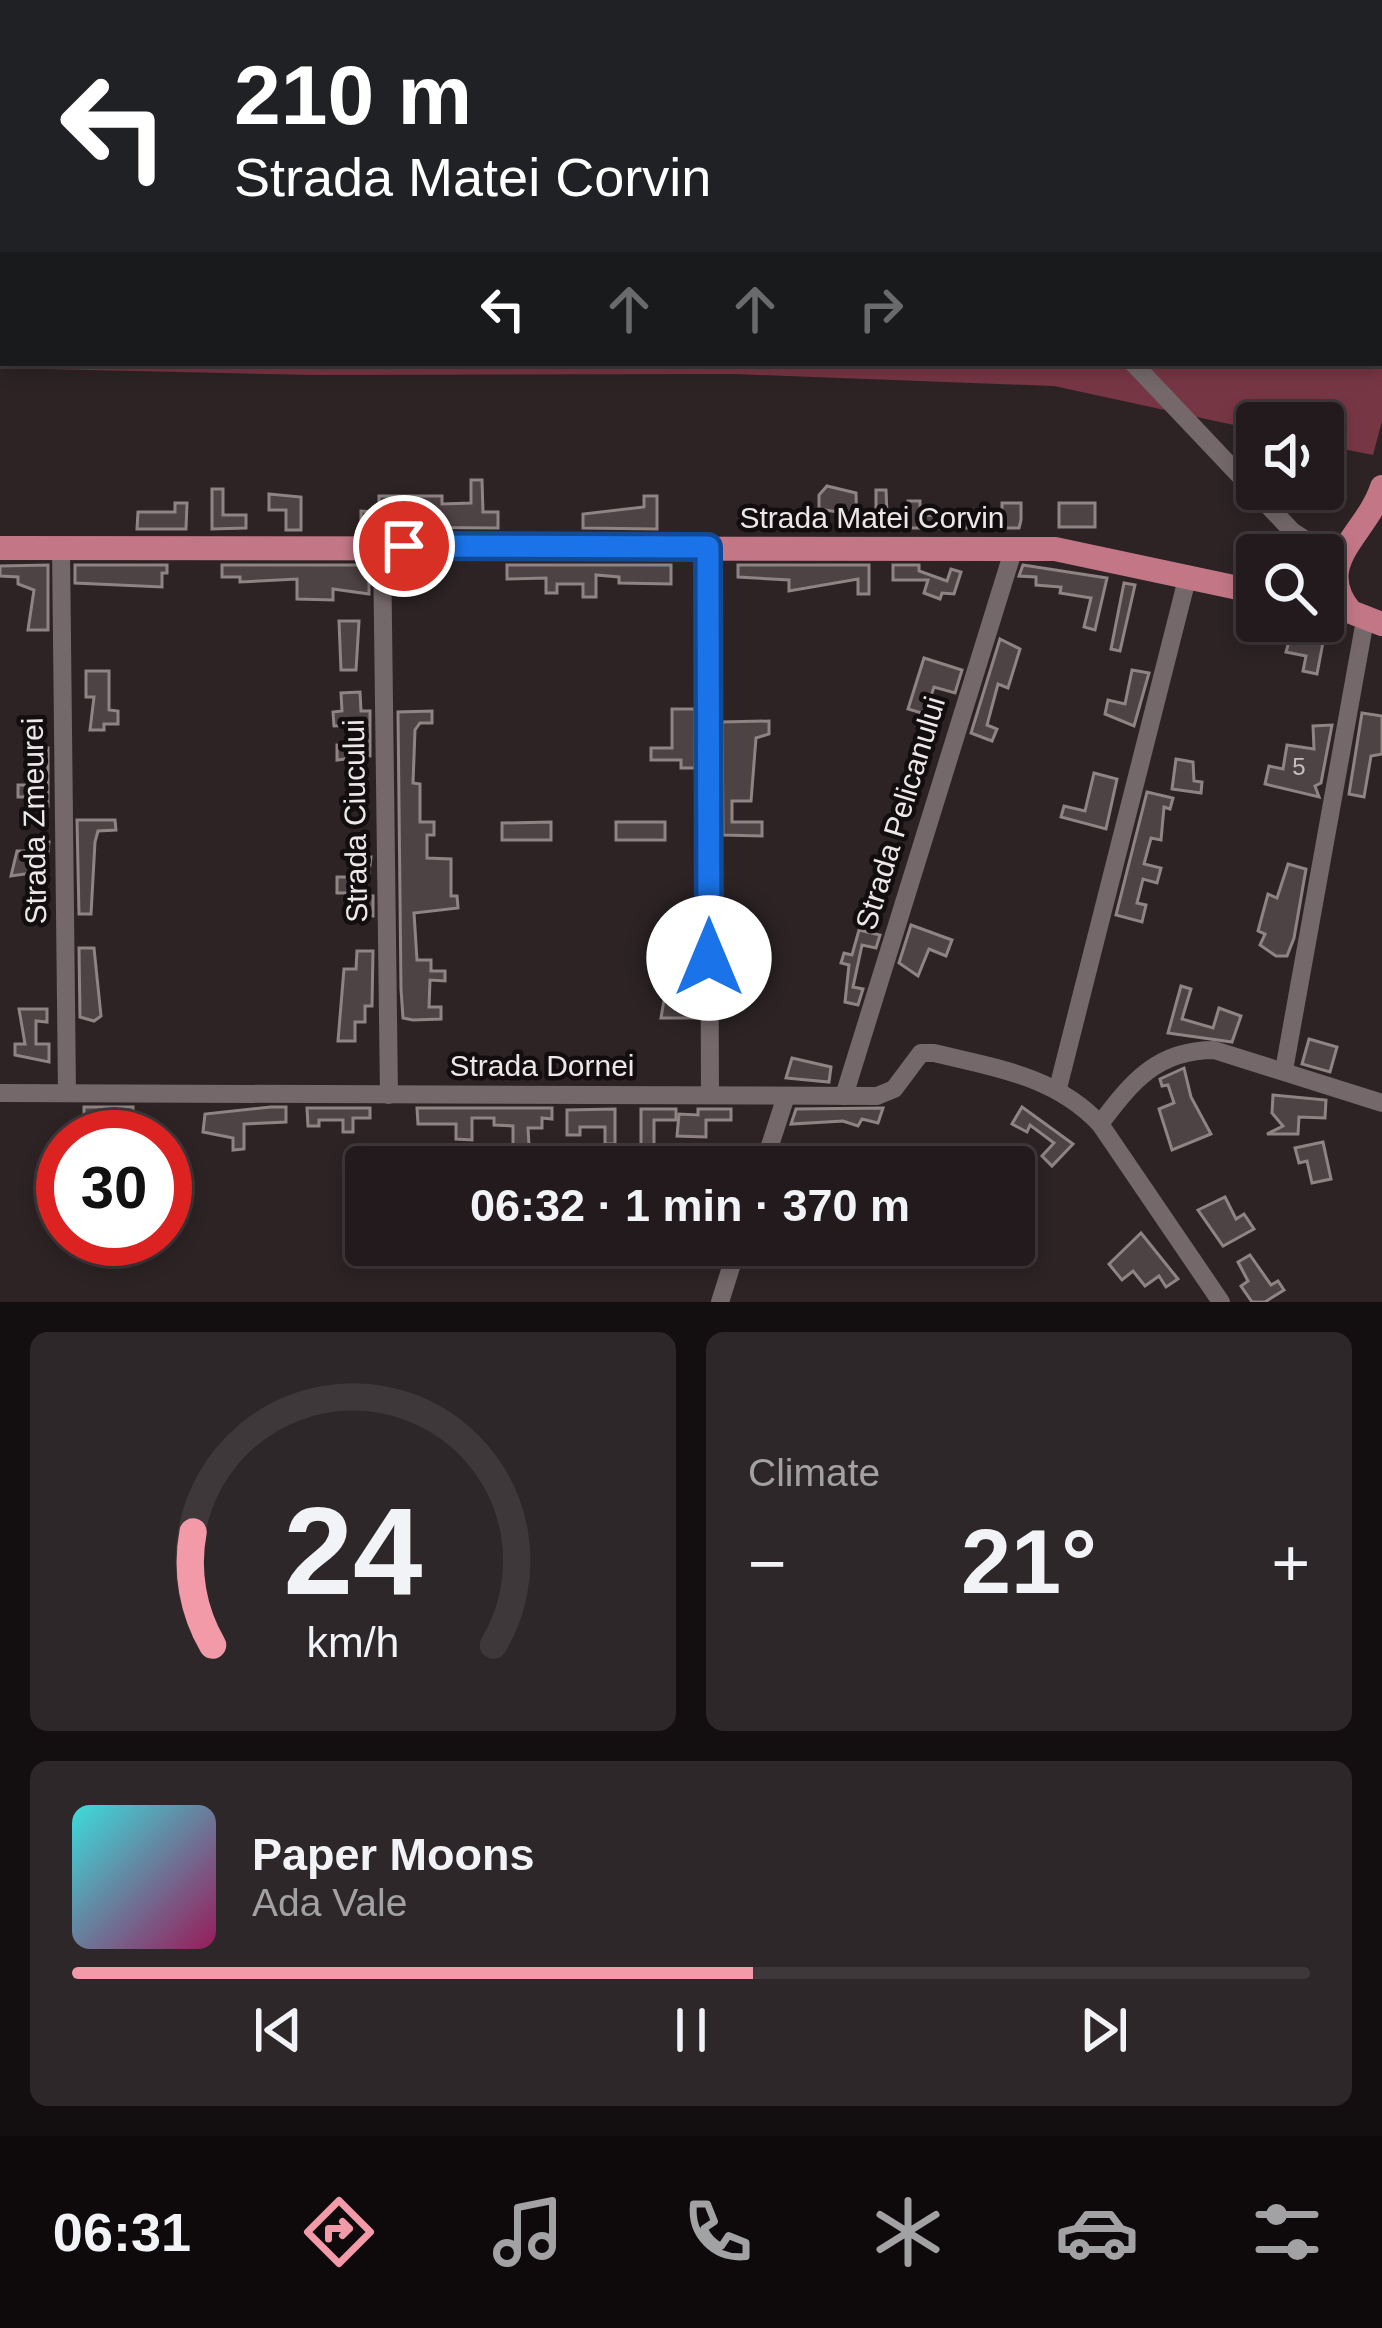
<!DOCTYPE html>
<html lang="en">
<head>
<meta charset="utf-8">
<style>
  body { margin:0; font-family:Helvetica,sans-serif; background:#2e2729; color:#f1f3f6; height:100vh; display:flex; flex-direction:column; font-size:45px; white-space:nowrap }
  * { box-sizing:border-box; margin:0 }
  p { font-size:39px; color:#a2a1a3 }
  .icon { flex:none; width:66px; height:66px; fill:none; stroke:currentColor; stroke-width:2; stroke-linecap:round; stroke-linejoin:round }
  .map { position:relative; height:1302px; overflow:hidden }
  .side { display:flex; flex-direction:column; gap:30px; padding:30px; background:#130e0f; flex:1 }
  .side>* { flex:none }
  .banner { position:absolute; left:0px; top:0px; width:1383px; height:366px; box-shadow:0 6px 18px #0003,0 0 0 3px #3f383b; background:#202124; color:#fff; overflow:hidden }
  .tools { position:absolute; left:1236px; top:402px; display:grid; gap:24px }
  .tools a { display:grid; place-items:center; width:108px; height:108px; border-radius:12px; background:#221a1c; box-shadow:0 6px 18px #0003,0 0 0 3px #3f383b; font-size:60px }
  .speed { position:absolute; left:36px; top:1110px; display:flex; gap:24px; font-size:60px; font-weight:700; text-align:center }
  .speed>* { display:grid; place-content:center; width:156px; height:156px; border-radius:50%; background:#221a1c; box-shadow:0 6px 18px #0003,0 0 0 3px #3f383b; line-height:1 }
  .speed .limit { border:18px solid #d22; background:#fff; color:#111 }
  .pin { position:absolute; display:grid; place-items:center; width:102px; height:102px; color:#fff; margin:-51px; border:6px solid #fff; border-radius:50%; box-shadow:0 3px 12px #0007 }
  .me { position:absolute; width:132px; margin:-66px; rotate:0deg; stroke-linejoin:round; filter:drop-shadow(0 0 9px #0008) }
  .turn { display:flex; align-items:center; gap:42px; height:252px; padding:0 36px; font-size:54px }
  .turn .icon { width:156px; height:156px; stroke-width:2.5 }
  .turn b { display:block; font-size:84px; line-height:102px }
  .lanes { display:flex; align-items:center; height:114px; padding:0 36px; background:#0003; justify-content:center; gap:60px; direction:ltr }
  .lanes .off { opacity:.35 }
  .big { font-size:90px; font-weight:700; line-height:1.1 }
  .side .card { flex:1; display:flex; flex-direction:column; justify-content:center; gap:18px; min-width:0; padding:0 42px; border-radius:18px; background:#2e2729 }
  .side .dial { align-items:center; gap:0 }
  .dial svg { height:312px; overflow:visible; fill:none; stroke:#3f383b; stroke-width:7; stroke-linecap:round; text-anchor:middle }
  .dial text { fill:#f1f3f6; stroke:none }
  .song { display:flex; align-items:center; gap:36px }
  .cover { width:144px; height:144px; border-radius:18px; background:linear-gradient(135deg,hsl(180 70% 55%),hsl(330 70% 35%)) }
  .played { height:12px; border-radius:6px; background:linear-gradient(90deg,#f39aa9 55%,#3f383b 55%) }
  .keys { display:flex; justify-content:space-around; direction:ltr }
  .heat { display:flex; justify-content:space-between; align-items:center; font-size:66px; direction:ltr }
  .side .tiles { flex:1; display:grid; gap:30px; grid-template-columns:1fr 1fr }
  .card:last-child { grid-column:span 2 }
  .trip { position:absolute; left:345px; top:1146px; width:690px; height:120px; border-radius:12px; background:#221a1c; box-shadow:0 6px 18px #0003,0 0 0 3px #3f383b; font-weight:700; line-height:120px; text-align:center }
  .tabs { display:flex; height:192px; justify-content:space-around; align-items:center; background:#0e0a0b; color:#a2a1a3 }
  .tabs .icon { width:84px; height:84px }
  .tabs .selected { color:#f39aa9 }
  .tabs b { font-size:54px; color:#f1f3f6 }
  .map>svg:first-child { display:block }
  .green { fill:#773644 }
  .building { fill:#4d4244; stroke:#8f8384; stroke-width:3 }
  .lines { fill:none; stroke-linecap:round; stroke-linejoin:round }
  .path { stroke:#908789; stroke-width:3; stroke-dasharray:3 9; stroke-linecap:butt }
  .minor { stroke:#74686a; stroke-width:18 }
  .major { stroke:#c37786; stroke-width:24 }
  .route-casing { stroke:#114b97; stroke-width:30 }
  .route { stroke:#1a73e8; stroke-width:21 }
  .labels { text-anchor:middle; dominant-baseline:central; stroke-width:9; stroke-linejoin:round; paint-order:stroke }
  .number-label { font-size:24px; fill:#c6bebf }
  .street-label { font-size:30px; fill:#eee7e8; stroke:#120e0f }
</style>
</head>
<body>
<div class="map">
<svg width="1382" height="1302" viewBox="0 0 1382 1302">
  <rect width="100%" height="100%" fill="#2d2325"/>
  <path class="green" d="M0,0L497,3H3V363H1380V3H955L1382,0V421L1373,455L1323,445V423H1257V430L1054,386L734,374L316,375L0,368Z"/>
  <g class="building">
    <path d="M471,480H482L483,512H498V528L361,527V511L379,512V496H442V504L471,503Z"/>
    <path d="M827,486L856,493L857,529H845L844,513L819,509V495Z"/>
    <path d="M212,489H223V515H246V528L212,529Z"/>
    <path d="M876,490H886L887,514H908V501H920V512L925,515L977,518V513H1002V503H1021V520L1019,528H876Z"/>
    <path d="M269,494L301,497V530H286V510H269Z"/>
    <path d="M644,496H657V529L583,528V514L644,507Z"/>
    <path d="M175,503H187L186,529H137L138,512H175Z"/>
    <rect x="1059" y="503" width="36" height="24"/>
    <path d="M48,565V630H28L34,590L18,584V577L0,576V566Z"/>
    <path d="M75,565H167V573H162V587L75,583Z"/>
    <path d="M222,565H369V594L333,589V600L297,599V579L240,582V577H222Z"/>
    <path d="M507,565H671V584L619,583V577L596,575V597H583V584H557V593H546V578L507,579Z"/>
    <path d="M738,565H869V594H858V579L789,591V580L738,577Z"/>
    <path d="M893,565H919V571L947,581L951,569L961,572L954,594L942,593L940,599L924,593L928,580H893Z"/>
    <path d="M1023,565L1107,578L1095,630L1084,627L1091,598L1060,593L1061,587L1036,585V577L1019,576Z"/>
    <path d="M1124,583L1135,585L1120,651L1111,649Z"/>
    <path d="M339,621H359L356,670H341Z"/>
    <path d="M1311,634L1324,637L1317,674L1303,671L1306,656L1286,652L1290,638L1309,643Z"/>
    <path d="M1000,639L1020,649L1008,688L998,684L987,725L997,729L992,741L971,733Z"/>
    <path d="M924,658L962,670L955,693L934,687L925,714L908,709Z"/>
    <path d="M1132,670L1149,673L1134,726L1105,714L1108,700L1125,704Z"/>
    <path d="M86,671H109V710L118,711V724H104V730H90L94,697H86Z"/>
    <path d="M360,692L361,711H370V756L337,760V745L357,746L356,725L334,726L333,712L342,711L341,693Z"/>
    <path d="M672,709H695V768H681V760H651V748H672Z"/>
    <path d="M432,711V723H420L415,730L413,783L420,784V822H434V835H427V858L451,859V896H457L458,908L414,913L417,960H431V971H445V981L430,980L429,1007H441V1019L413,1020L403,1018L401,989L398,712Z"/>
    <path d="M1362,713L1382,716V754L1371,756L1364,797L1349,794Z"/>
    <path d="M769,721V734L756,738L751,801H732V822H762V836L723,835L722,722Z"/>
    <path d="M1332,725L1321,783L1315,786L1319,797L1265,784L1269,766L1283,769L1287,745L1314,749L1313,726Z"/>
    <path d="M38,748H48V806H30V797H18V785H37Z"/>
    <path d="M1176,759L1193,762L1194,781L1202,782L1201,793L1172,789Z"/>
    <path d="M1094,773L1117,779L1106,829L1061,817L1064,806L1085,811Z"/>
    <path d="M1147,792L1173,798L1170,809L1164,807L1161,840L1151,838L1144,864L1161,868L1157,883L1143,879L1137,903L1146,905L1142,922L1116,915Z"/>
    <path d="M77,820H115L116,830L98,831L95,842L91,914H79Z"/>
    <path d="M551,822V840H502V823Z"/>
    <rect x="616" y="822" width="49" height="18"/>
    <path d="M49,842L46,871L11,876L17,851H28L33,842Z"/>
    <path d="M350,856L371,857L366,896H373V916L349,911L347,893H337V877H350Z"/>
    <path d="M1288,864L1306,869L1294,938L1287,956H1276L1260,945L1265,934L1258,931L1268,894L1277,898Z"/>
    <path d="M911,925L952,940L946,956L929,949L918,976L899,963Z"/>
    <path d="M859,930L880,935L876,948L862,945L853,987L863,989L858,1005L845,1002L849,965L841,963L844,953L852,955Z"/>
    <path d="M696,932L695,1018H661L666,988H682L681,967L672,968L671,933Z"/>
    <path d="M79,948H94L101,1016L94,1021L80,1017Z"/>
    <path d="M357,951H373L372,1006H365V1022H355V1041H338L344,969H356Z"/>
    <path d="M1181,986L1191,989L1182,1019L1213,1028L1219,1008L1241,1016L1232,1042L1168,1033Z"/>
    <path d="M19,1009H47V1022L36,1021V1044H49V1062L15,1055V1044H25Z"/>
    <path d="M1309,1039L1337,1047L1330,1072L1302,1064Z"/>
    <path d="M792,1058L831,1067L829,1082L786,1078Z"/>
    <path d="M1184,1068L1191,1097L1211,1134L1172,1150L1159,1109L1174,1103L1168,1085L1162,1086L1160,1079Z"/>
    <path d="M1273,1095L1326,1100L1325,1118L1299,1117L1298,1134H1267L1283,1126L1272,1113Z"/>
    <path d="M84,1107H133V1133L96,1126V1132H84Z"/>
    <path d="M271,1107H286V1122L244,1124V1149L233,1150V1138L203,1132L205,1114Z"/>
    <path d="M1022,1107L1073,1144L1052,1166L1042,1156L1054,1143L1030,1125L1027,1132L1012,1124Z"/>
    <path d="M307,1108H370V1118H353V1132H343V1120H319V1126H308Z"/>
    <path d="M417,1108H552V1119L542,1118V1128H528L529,1145H513V1126L494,1125V1118H472V1140L456,1139V1124H418Z"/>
    <path d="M883,1108L878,1123L862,1119L858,1126L843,1121L791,1124L796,1109Z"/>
    <path d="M615,1109V1144H605V1127H580V1135H567V1110Z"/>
    <path d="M641,1109H676V1120H654V1148H641Z"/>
    <path d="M698,1109H731V1120H706V1137L677,1136L679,1114L698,1115Z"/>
    <path d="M1323,1142L1331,1179L1312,1183L1307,1161L1299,1163L1295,1148Z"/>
    <path d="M1225,1197L1236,1219L1244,1214L1254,1229L1223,1246L1198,1210Z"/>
    <path d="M1141,1233L1178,1279L1166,1287L1159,1276L1145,1286L1133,1271L1122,1280L1109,1264Z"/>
    <path d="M1250,1255L1271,1285L1278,1281L1284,1290L1265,1302H1252L1241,1286L1248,1281L1238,1262Z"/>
  </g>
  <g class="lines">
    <path class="path" d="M1323,609L1331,617"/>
    <g class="minor">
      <path d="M792,0L795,3"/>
      <path d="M1133,363L1292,531L1336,560"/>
      <path d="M382,546L389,1095"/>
      <path d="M708,547L710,1095"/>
      <path d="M61,548L67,1093"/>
      <path d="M1284,1070L1365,620"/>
      <path d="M1058,1088L1188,575"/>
      <path d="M0,1093L877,1096L894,1089L921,1053H934C996,1068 1055,1076 1100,1124L1221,1302"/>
      <path d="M844,1096L1014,548"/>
      <path d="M1100,1124C1132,1081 1158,1050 1214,1050L1382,1103"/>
      <path d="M763,1167L786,1096"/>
      <path d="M720,1302L738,1245"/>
    </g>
    <g class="major">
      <path d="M1382,487C1367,534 1310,563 1351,612L1382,624"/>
      <path d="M0,548L1055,549L1257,592"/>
    </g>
  </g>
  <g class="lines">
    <g class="route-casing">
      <path id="route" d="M404,546L708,547L709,958"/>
    </g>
    <use href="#route" class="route"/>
  </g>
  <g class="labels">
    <g class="number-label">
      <text x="1299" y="766">5</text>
    </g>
    <g class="street-label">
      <text x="872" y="517">Strada Matei Corvin</text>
      <text transform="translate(900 813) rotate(-73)">Strada Pelicanului</text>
      <text transform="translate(34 821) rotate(-91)">Strada Zmeurei</text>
      <text transform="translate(355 821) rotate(-91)">Strada Ciucului</text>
      <text x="542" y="1065">Strada Dornei</text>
    </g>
  </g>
</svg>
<div class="tools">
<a><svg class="icon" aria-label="sound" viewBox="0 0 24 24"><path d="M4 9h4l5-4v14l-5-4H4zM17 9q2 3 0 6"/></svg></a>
<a><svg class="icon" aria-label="search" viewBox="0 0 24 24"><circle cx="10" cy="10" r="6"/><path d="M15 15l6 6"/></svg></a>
</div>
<div class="speed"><div class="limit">30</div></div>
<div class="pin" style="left:404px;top:546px;background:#d93025"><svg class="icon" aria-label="arrive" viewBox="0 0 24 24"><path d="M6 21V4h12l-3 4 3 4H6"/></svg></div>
<svg class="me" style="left:709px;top:958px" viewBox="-20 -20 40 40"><circle r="19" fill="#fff"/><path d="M0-13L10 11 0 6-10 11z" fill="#1a73e8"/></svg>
<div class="trip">06:32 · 1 min · 370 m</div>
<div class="banner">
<div class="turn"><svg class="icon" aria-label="left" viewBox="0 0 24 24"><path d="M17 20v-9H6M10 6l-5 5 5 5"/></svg><div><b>210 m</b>Strada Matei Corvin</div></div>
<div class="lanes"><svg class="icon" aria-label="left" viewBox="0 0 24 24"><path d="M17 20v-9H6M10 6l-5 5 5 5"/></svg><svg class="icon off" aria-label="ahead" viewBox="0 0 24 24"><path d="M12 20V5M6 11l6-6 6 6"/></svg><svg class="icon off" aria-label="ahead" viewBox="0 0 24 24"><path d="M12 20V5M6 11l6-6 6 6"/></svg><svg class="icon off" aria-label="right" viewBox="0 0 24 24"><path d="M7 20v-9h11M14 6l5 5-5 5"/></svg></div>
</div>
</div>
<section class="side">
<div class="tiles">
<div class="card dial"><svg viewBox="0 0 100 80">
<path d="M14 69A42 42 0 1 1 86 69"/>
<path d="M14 69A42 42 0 0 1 9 40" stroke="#f39aa9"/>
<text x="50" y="56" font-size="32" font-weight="700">24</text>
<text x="50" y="72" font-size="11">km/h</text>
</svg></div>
<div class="card"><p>Climate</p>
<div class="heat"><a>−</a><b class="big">21°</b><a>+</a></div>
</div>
<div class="card">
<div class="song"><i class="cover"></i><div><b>Paper Moons</b><p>Ada Vale</p></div></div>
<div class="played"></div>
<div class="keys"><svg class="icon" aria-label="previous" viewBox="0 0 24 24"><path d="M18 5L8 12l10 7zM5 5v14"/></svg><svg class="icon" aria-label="pause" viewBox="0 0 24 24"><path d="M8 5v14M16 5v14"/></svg><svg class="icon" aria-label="next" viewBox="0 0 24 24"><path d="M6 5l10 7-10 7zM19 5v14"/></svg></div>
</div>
</div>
</section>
<nav class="tabs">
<b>06:31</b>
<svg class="icon selected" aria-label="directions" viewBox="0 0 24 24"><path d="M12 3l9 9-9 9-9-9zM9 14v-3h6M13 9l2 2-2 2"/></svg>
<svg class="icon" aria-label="music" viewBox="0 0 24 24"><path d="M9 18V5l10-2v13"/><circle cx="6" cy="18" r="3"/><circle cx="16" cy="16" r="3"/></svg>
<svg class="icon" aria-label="phone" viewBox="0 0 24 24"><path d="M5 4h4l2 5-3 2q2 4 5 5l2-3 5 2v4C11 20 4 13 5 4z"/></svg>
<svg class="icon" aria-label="climate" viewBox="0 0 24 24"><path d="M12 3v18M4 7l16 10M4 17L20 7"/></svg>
<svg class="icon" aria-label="car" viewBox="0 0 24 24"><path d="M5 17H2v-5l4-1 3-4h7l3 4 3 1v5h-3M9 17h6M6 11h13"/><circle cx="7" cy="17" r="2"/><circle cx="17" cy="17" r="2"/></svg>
<svg class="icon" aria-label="filters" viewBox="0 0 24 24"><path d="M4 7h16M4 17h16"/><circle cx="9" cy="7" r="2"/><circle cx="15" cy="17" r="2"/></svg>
</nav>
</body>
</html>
